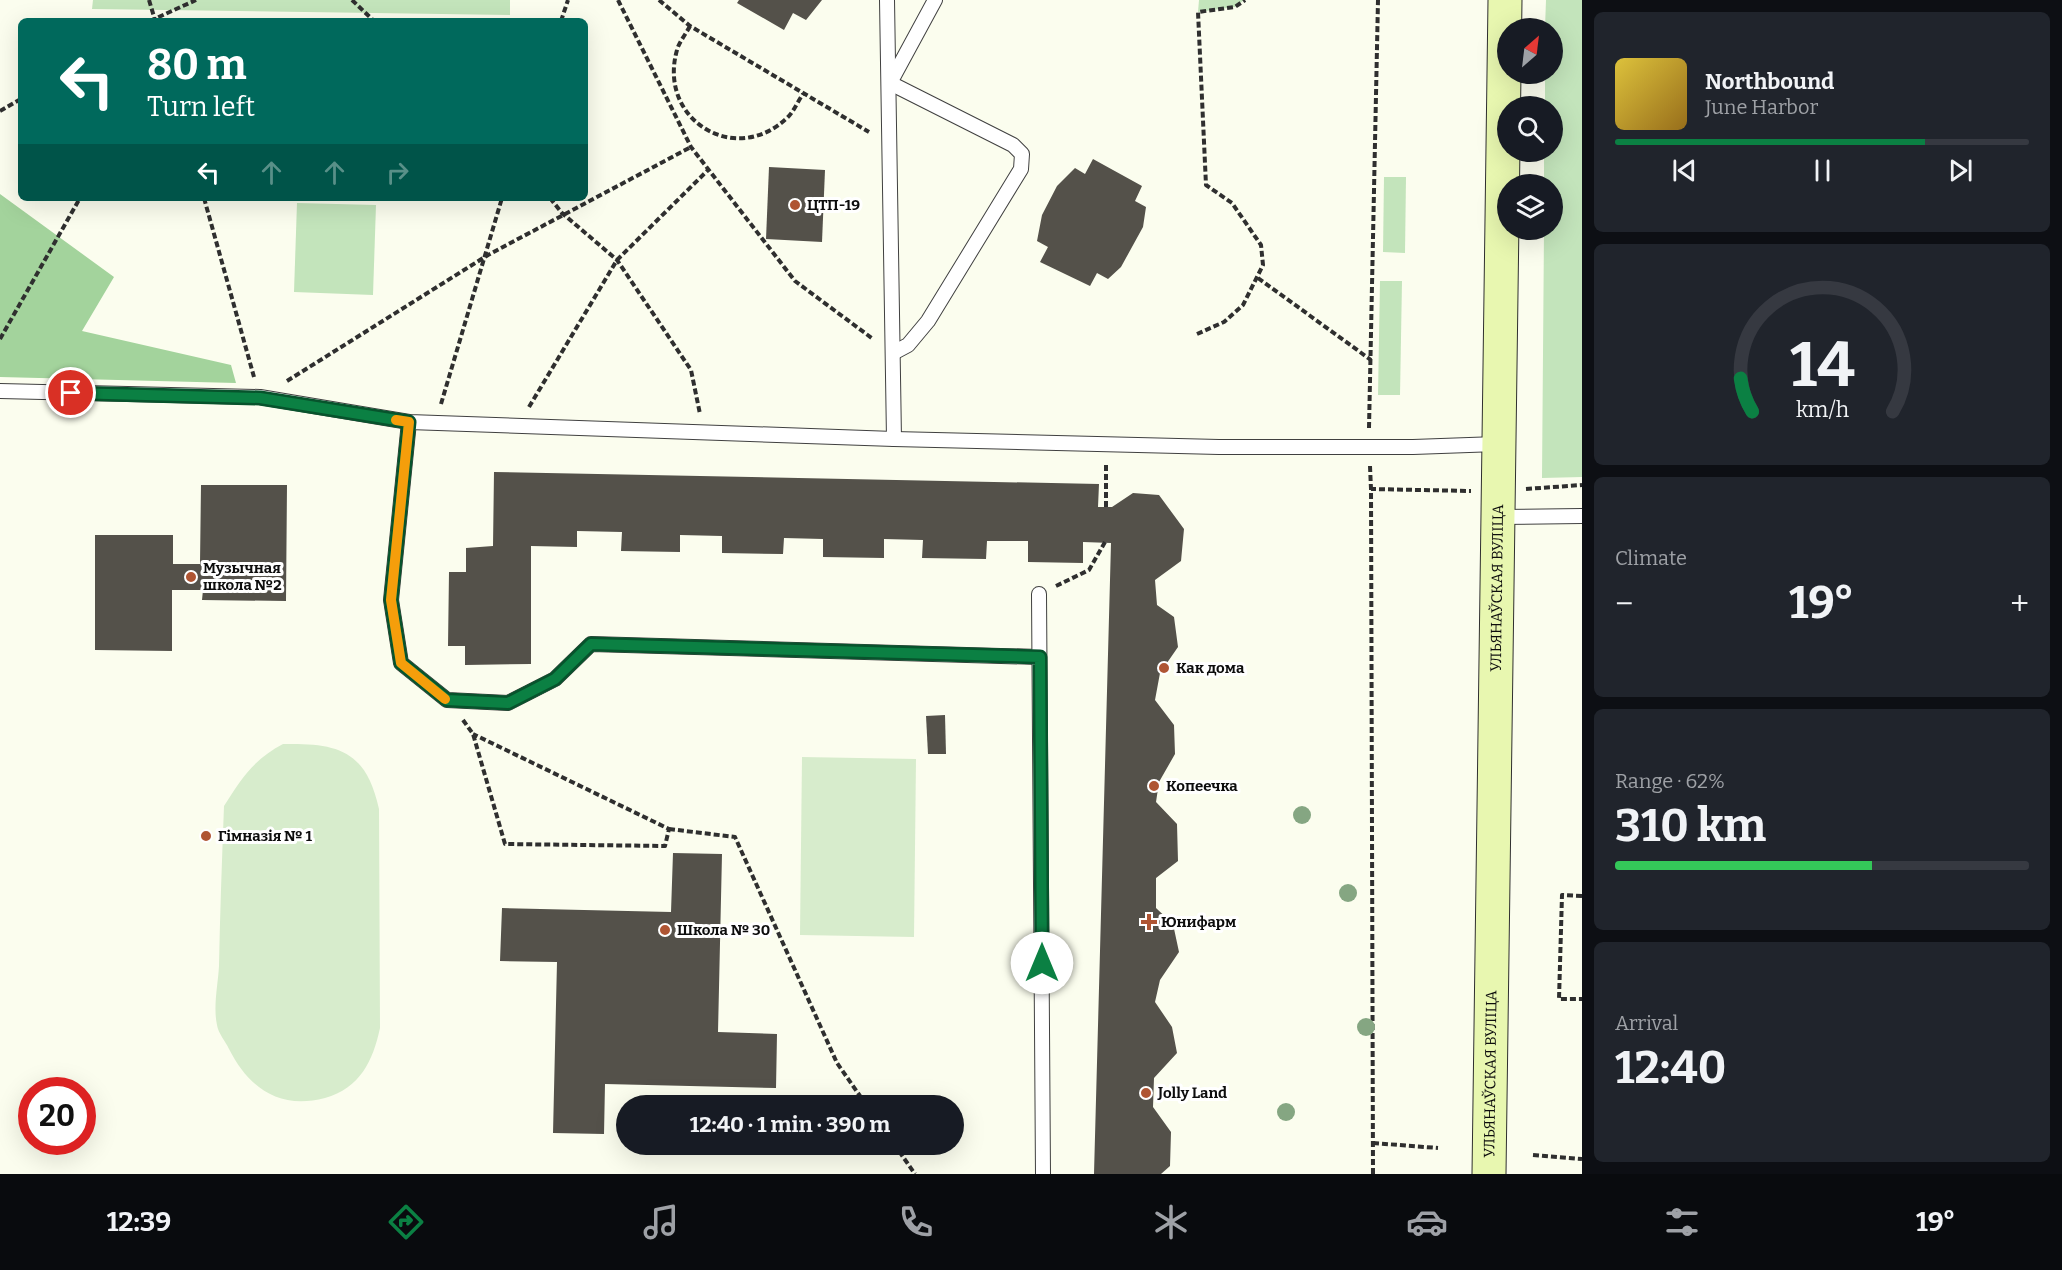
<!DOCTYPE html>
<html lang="en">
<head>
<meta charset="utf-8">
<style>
  body { margin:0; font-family:Bitter,serif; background:#20242c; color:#f1f3f6; height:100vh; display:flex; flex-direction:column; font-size:22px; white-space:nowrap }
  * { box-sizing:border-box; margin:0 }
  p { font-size:20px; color:#9ea1a6 }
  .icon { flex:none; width:33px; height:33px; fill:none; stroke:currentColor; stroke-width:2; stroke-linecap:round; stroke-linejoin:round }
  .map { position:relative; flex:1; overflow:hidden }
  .details { display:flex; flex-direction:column; gap:12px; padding:12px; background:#0d0f14; width:480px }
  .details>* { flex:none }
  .hud { position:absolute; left:18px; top:18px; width:570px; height:183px; border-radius:9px; box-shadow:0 6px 24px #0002; background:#00695c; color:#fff; overflow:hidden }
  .needle { width:39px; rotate:28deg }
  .controls { position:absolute; left:1497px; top:18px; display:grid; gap:12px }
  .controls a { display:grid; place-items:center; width:66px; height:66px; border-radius:50%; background:#171b24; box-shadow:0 6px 24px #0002; font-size:30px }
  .speed { position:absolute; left:18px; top:1077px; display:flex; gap:12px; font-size:30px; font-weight:700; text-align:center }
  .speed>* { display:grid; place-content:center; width:78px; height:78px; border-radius:50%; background:#171b24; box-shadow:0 6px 24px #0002; line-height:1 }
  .speed .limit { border:9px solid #d22; background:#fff; color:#111 }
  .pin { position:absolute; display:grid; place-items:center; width:51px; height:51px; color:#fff; margin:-26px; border:3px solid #fff; border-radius:50%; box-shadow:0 2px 6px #0007 }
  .me { position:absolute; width:66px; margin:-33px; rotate:0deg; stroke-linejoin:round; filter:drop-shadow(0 0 4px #0008) }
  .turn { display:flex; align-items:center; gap:21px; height:126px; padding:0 30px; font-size:27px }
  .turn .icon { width:78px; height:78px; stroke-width:2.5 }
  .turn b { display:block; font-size:42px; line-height:51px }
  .lanes { display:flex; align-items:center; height:57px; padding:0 30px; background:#0003; justify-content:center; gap:30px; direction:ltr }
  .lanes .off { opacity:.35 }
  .big { font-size:45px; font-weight:700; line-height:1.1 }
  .details .card { flex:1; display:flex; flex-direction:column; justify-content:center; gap:9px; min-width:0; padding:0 21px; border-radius:9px; background:#20242c }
  .details .dial { align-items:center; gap:0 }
  .dial svg { height:156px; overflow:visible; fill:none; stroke:#363941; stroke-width:7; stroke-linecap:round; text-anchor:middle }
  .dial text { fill:#f1f3f6; stroke:none }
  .song { display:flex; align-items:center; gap:18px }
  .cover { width:72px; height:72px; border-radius:9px; background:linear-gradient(135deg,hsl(50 70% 55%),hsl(40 70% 35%)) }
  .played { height:6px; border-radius:3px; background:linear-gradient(90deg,#0b8043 75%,#363941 75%) }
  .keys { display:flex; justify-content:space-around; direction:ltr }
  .heat { display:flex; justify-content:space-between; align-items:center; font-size:33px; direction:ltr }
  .charge { height:9px; border-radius:4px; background:linear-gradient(90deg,#34c759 62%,#363941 0) }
  .trip { position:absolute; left:616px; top:1095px; width:348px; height:60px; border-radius:30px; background:#171b24; box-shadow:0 6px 24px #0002; font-weight:700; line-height:60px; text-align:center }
  .tab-bar { display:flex; height:96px; justify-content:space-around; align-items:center; background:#090b0e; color:#9ea1a6 }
  .tab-bar .icon { width:42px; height:42px }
  .tab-bar .current { color:#0b8043 }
  .tab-bar b { font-size:27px; color:#f1f3f6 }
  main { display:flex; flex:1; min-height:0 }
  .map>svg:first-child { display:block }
  .green { fill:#c3e4bb }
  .forest { fill:#a3d39c }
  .pitch { fill:#d7eccc }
  .building { fill:#54514a }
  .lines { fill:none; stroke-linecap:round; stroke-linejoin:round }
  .service-casing { stroke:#404040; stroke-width:16 }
  .secondary-casing { stroke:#2f2f2f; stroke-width:35 }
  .path { stroke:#2f2f2f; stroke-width:4; stroke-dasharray:6 3; stroke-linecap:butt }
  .service { stroke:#fff; stroke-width:14 }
  .secondary { stroke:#e8f7b0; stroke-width:33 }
  .tree { fill:#85a682 }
  .route-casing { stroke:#07532c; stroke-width:15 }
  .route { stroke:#0b8043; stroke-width:10 }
  .slow { stroke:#f59e0b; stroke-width:10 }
  .poi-dot { fill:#af5533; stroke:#fff; stroke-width:2 }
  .labels { text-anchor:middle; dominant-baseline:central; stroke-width:6; stroke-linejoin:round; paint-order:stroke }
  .poi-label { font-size:15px; font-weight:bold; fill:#0d0d0d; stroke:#fff; text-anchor:start }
  .street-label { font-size:15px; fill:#0d0d0d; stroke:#fff }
</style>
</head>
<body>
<main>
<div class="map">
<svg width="1582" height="1174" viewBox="0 0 1582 1174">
  <rect width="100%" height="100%" fill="#fbfdee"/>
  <g class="green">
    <path d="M93,0H510V15L92,9Z"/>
    <path d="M1199,0H1244L1235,7L1198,12Z"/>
    <path d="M1546,0H1582V477L1542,478L1544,230H1552V184H1544V152H1552V106H1545V74H1552V28H1545Z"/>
    <path d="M1384,177H1406L1405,253L1383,252Z"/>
    <path d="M297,203L376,205L373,295L294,292Z"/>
    <path d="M1380,281H1402L1400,395H1378Z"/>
  </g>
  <path class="forest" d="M0,194L114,277L82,331L231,365L236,383L0,377Z"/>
  <g class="pitch">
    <path d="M283,744C338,743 366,750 379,809L380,1028C373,1061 360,1088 325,1098C279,1110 249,1088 229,1049C226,1042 218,1033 217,1025C213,1007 218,984 219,966C220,912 222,859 224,806C241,779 254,759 283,744Z"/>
    <path d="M802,757L916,759L914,937L800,935Z"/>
  </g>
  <g class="building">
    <path d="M739,0H822L806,20L793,13L784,30L737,3Z"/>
    <path d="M1093,159L1142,186L1135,201L1146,207L1143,227L1121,267L1108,279L1097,273L1090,286L1040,262L1048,247L1037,241L1042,215L1057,186L1075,168L1085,174Z"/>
    <path d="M769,167L825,170L822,242L766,239Z"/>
    <path d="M494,472L1099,484L1098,507H1112L1133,493L1159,495L1184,529L1181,561L1155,580L1157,605L1174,617L1178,647L1160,673L1155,700L1174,725L1175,754L1159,782L1156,802L1177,824L1178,861L1156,878V908L1173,924L1179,952L1160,980L1155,1002L1172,1027L1177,1053L1154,1078L1153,1107L1171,1132L1170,1166L1161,1174H1094L1111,543L1083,542V563L1028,562V541H987L986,559L922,558L923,540L884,539V558L823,557V539L784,538L783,554L722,553V536L680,535V552L621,551L622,532L577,531V547L531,546V664L465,665V646H448L449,572H466V548L493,546Z"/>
    <path d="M201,485H287L286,601L202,600L203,590H172V651L95,650V535H173V564H200Z"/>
    <path d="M945,715L946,754H928L926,716Z"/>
    <path d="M673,853L722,854L718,1032L777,1034L776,1088L605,1084L604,1134L553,1133L557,962L500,961L502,908L671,912Z"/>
  </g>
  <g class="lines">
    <g class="service-casing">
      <g id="service">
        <path d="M887,0L894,439"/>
        <path d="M893,353L908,345L928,321L1021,169L1022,154L1013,145L890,83L935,0"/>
        <path d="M0,391L260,397L409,422L894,439L1219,447H1413L1497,444"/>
        <path d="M409,422L391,600L401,663L447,700L508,703L555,679L591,644L1039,657"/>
        <path d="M1497,517L1582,516"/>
        <path d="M1039,594L1043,1174"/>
      </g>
    </g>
    <g class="secondary-casing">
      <g id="secondary">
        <path id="s1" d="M1489,1174L1505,0"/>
      </g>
    </g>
    <g class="path">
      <path d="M149,0L155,20"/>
      <path d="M352,0L374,21"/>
      <path d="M618,0L691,147L795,281L873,339"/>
      <path d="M659,0L690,26L869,132"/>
      <path d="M150,21L196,0"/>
      <path d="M561,21L568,0"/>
      <path d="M690,26C686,34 679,42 677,50C657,120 736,168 788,117C794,111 798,101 803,94"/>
      <path d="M0,111L21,99"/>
      <path d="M204,198L254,377"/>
      <path d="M550,198L562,213L617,260L691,370L700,414"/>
      <path d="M1258,278L1371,360"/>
      <path d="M1197,334L1224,322L1243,305L1263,265L1261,245L1232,203L1206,185L1198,12L1235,7L1245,0"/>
      <path d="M0,339L80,198"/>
      <path d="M287,381L488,255L691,147"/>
      <path d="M441,404L502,198"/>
      <path d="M529,407L617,260L708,170"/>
      <path d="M1369,428L1378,0"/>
      <path d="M1370,466L1371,489"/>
      <path d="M1526,489L1582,485"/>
      <path d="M1106,507V463"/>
      <path d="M1056,586L1089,570L1105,542"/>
      <path d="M463,720L473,734L505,844L665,846L669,829L473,734"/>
      <path d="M669,829L735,837L837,1063L867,1106"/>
      <path d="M1582,896L1562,895L1559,999H1582"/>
      <path d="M1373,1143L1438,1148"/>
      <path d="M894,1144L915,1174"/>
      <path d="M1533,1155L1582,1159"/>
      <path d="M1373,1174L1371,489L1471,491"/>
    </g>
    <use href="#service" class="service"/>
    <use href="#secondary" class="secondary"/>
  </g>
  <g class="tree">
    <circle cx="1302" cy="815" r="9"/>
    <circle cx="1348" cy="893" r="9"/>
    <circle cx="1366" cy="1027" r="9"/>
    <circle cx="1286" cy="1112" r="9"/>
  </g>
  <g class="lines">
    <g class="route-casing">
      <path id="route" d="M71,393L260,398L409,422L391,600L401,663L447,700L508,703L555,679L591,644L1040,657L1042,963"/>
    </g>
    <use href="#route" class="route"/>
    <path class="slow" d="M396,420L409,422L391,600L401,663L445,699"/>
  </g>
  <g class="poi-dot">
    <circle cx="795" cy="205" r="6"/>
    <circle cx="191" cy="577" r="6"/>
    <circle cx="1164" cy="668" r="6"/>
    <circle cx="1154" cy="786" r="6"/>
    <circle cx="206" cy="836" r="6"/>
    <path d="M1146 913h6v6h6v6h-6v6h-6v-6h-6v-6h6z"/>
    <circle cx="665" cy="930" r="6"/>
    <circle cx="1146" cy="1093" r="6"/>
  </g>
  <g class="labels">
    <g class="poi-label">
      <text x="807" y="205">ЦТП-19</text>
      <text x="203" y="568">Музычная<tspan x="203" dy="17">школа №2</tspan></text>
      <text x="1176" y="668">Как дома</text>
      <text x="1166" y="786">Копеечка</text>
      <text x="218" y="836">Гімназія № 1</text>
      <text x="1161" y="922">Юнифарм</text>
      <text x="677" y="930">Школа № 30</text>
      <text x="1158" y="1093">Jolly Land</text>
    </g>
    <g class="street-label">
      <text stroke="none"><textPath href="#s1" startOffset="586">УЛЬЯНАЎСКАЯ ВУЛІЦА</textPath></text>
      <text stroke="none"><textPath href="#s1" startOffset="100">УЛЬЯНАЎСКАЯ ВУЛІЦА</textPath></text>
    </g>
  </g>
</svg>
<div class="controls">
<a><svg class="needle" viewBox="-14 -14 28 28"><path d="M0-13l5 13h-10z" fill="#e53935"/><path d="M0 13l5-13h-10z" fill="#9ea1a6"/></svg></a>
<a><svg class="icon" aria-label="search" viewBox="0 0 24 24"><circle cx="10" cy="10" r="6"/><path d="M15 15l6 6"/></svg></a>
<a><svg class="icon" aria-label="layers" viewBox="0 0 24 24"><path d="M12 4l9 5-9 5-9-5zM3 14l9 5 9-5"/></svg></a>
</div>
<div class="speed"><div class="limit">20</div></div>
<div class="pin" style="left:71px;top:393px;background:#d93025"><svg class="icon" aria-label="arrive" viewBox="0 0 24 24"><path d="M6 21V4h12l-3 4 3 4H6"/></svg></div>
<svg class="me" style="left:1042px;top:963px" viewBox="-20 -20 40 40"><circle r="19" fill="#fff"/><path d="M0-13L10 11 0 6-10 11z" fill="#0b8043"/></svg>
<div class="trip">12:40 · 1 min · 390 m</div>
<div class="hud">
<div class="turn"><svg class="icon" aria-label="left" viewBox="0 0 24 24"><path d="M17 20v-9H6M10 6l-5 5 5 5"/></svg><div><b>80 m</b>Turn left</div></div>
<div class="lanes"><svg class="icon" aria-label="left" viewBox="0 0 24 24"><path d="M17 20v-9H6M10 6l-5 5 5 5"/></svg><svg class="icon off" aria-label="ahead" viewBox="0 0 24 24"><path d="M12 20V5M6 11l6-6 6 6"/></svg><svg class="icon off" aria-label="ahead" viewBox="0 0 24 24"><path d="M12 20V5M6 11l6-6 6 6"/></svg><svg class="icon off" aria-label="right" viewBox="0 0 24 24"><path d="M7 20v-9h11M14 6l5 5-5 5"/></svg></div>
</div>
</div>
<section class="details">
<div class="card">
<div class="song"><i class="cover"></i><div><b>Northbound</b><p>June Harbor</p></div></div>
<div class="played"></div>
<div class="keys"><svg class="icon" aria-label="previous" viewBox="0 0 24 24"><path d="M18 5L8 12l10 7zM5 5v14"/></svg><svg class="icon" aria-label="pause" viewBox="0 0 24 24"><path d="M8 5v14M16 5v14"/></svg><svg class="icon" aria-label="next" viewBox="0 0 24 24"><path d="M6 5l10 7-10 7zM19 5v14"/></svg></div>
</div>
<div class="card dial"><svg viewBox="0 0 100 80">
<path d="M14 69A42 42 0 1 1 86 69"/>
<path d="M14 69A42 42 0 0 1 8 52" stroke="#0b8043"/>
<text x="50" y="56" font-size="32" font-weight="700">14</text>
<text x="50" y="72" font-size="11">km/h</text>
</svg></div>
<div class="card"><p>Climate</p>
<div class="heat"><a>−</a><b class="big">19°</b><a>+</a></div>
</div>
<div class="card"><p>Range · 62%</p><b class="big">310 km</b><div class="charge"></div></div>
<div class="card"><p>Arrival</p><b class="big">12:40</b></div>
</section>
</main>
<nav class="tab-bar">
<b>12:39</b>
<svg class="icon current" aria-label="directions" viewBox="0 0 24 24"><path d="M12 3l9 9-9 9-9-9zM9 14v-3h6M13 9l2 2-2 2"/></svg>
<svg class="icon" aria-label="music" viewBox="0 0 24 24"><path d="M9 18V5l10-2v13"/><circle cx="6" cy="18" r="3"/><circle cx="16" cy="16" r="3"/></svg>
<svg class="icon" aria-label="phone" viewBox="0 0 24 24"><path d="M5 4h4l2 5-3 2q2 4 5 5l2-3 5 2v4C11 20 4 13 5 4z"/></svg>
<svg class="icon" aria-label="climate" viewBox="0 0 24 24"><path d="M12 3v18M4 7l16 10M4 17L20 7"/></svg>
<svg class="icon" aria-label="car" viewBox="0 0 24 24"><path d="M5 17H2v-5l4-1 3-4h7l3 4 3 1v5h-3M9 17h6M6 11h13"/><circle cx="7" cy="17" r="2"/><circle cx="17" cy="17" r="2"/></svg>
<svg class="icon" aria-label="filters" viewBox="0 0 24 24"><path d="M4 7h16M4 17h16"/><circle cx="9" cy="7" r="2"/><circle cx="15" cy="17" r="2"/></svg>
<b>19°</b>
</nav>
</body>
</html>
